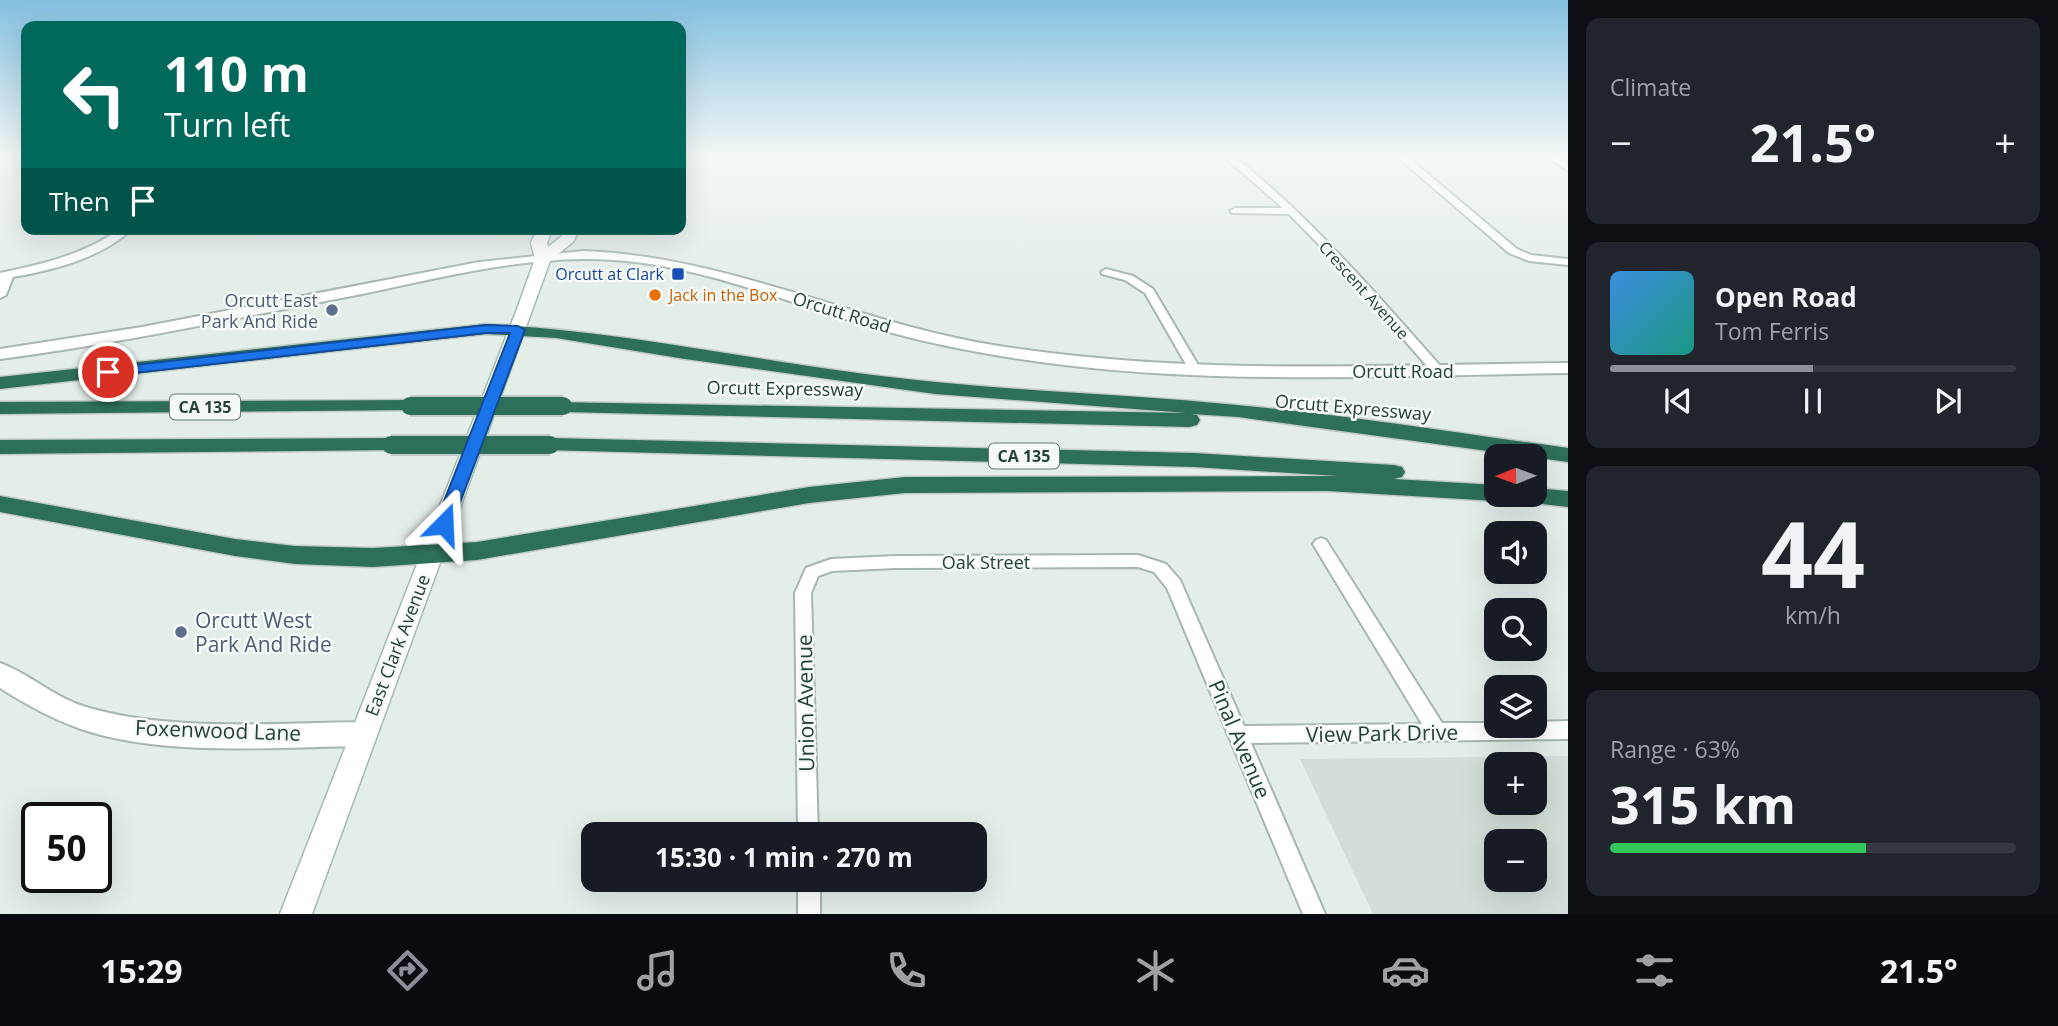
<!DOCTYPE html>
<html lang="en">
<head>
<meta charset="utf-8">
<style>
  body { margin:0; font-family:"Open Sans",sans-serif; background:#20242c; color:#f1f3f6; height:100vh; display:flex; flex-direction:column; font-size:26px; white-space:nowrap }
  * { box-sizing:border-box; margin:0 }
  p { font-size:23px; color:#9ea1a6 }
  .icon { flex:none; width:38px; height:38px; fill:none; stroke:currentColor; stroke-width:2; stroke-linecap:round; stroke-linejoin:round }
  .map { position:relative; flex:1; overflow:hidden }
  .panel { display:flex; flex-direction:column; gap:18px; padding:18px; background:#0d0f14; width:490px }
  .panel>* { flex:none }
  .guide { position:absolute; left:21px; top:21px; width:665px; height:214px; border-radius:14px; box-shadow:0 7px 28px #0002; background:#00695c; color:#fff; overflow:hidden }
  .needle { width:46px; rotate:269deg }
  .tools { position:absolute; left:1484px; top:444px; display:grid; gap:14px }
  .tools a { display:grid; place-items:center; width:63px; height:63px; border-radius:14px; background:#171b24; box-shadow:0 7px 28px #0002; font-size:35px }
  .speed { position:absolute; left:21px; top:802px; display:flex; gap:14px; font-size:35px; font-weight:700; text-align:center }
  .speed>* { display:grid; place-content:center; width:91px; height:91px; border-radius:50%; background:#171b24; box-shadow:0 7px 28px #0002; line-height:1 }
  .speed .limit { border:4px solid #111; border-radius:10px; background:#fff; color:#111 }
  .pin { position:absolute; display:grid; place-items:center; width:60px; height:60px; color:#fff; margin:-30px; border:4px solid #fff; border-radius:50%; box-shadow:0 2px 7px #0007 }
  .me { position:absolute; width:77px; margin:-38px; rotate:21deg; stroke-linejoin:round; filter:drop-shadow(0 0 5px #0008) }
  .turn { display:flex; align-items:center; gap:24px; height:147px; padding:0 28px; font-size:32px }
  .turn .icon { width:91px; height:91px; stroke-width:2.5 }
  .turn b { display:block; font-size:49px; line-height:60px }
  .then { display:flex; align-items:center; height:66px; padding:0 28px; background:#0003; gap:14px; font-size:26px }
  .big { font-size:52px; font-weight:700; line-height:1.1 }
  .panel .widget { flex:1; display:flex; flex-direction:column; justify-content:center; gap:10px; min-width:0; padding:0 24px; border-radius:14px; background:#20242c }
  .panel .dial { align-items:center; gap:0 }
  .dial b { font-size:91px; line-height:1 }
  .song { display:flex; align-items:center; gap:21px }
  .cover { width:84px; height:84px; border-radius:10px; background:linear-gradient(135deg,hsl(210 70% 55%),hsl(170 70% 35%)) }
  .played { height:7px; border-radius:4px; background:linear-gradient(90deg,#8c9099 50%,#363941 50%) }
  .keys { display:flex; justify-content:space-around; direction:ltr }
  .heat { display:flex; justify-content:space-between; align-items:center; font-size:38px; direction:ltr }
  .charge { height:10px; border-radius:5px; background:linear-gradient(90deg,#34c759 63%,#363941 0) }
  .trip { position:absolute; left:581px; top:822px; width:406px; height:70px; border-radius:14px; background:#171b24; box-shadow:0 7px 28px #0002; font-weight:700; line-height:70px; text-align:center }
  .menu { display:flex; height:112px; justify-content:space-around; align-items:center; background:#090b0e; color:#9ea1a6 }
  .menu .icon { width:49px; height:49px }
  .menu .on { color:#8c9099 }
  .menu b { font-size:32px; color:#f1f3f6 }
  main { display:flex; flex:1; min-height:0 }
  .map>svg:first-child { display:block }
  .built { fill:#d2ded7; fill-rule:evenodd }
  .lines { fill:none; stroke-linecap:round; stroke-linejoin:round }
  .minor-casing { stroke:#a6b7af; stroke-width:4 }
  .tertiary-casing { stroke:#a6b7af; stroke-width:4 }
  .secondary-casing { stroke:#a2baaf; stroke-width:3 }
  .motorway-casing { stroke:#c1cac6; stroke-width:3 }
  .minor { fill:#fff; fill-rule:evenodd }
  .tertiary { fill:#fff; fill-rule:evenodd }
  .secondary { fill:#fff; fill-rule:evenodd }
  .motorway { fill:#2d6f59; fill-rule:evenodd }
  .motorway-bridge-casing { stroke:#c1cac6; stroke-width:22; stroke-linecap:butt }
  .motorway-bridge { stroke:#2d6f59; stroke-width:18 }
  .route { fill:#1a73e8; stroke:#114b97; stroke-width:2 }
  .transit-dot { fill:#1a4fb4; stroke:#f5faf7; stroke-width:2.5 }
  .food-dot { fill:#e8710a; stroke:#f5faf7; stroke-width:2.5 }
  .service-dot { fill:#5c6f8a; stroke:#f5faf7; stroke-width:2.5 }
  .labels { text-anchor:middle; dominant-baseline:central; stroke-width:5; stroke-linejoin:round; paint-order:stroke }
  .far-transit-label { font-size:16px; fill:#164399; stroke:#f5faf7; text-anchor:end }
  .far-street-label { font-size:16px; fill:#234135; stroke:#f5faf7 }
  .far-food-label { font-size:16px; fill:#c56008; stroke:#f5faf7; text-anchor:start }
  .shield { fill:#f5faf7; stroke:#62786f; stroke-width:2 }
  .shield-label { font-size:16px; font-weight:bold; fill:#234135 }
  .service-label { font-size:18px; fill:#4e5e75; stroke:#f5faf7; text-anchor:end }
  .street-label { font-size:18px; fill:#234135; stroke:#f5faf7 }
  .near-service-label { font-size:21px; fill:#4e5e75; stroke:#f5faf7; text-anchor:start }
  .near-street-label { font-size:21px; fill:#234135; stroke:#f5faf7 }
</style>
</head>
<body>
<main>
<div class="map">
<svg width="1568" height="914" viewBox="0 0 1568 914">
  <rect width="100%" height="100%" fill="#e4eee9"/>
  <path class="built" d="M1568,756V914H1373L1300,759ZM1496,765H1535V803H1496ZM1496,842H1535V880H1496Z"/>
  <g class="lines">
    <g class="minor-casing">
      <g id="minor">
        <path d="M1221,154H1231C1311,217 1376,294 1443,369L1445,372L1443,375H1435L1334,260L1289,214L1232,213L1230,211L1235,208H1283Z"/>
        <path d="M1394,154H1404L1517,249L1531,255L1568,259V265L1529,261L1509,253Z"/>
        <path d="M1543,154H1554L1568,164V171Z"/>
        <path d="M120,229H132C101,258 54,270 13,277L6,295L0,298V273C43,264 83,255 120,229Z"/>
        <path d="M1106,269L1133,276L1153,289L1201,370L1199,373H1191L1145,293L1125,280L1102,274L1101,272Z"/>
        <path d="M1321,538L1326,540L1442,723H1496V726H1535V722L1568,721V739L1251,743L1325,914H1303L1167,588L1154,572L1138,567L895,568L832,571L818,576L811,593L818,835H798L795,593L806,568L831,559L895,556L1138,555L1166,564L1180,580L1244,726L1422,724L1313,544L1316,540Z"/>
        <rect x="798" y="880" width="22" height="34"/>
      </g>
    </g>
    <g class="tertiary-casing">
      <g id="tertiary">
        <path d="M583,251C726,256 854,322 993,345C1184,376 1376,365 1568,363V373C1371,376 1173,388 978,352C939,345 900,336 861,324C770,296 680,258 583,259C508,260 434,279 362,294C241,317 122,343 0,359V349L142,327L479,262Z"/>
        <path d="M0,663C30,674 55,698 86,707C168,732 277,723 363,722L372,726L376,734L372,742L363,746C276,747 163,757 81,729C52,719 25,704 0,688Z"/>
      </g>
    </g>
    <g class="secondary-casing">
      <path id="secondary" d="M537,229H552L547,243L548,247L562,236L563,229H578L574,241L550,261L312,914H280L517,309L535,259L531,243Z"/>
    </g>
    <g class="motorway-casing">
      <g id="motorway">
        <path d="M486,324C637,332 786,368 936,382C1036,392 1137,395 1237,405C1348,415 1458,433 1568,448V462L1238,417L1191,414L1197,415L1200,420L1197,425L1190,427L563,412L556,410L553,406L556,402L1187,413L935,394L685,359L556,338L486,334L0,389V377Z"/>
        <path d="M410,400L417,402L420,406L417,410L0,414V402Z"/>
        <path d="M391,438L398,440L401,445L398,450L0,454V440Z"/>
        <path d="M550,438L1194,453L1394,465L1402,467L1405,472L1402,477L1394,479L1496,485V495H1506L1496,501L1327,491L905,493L809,503L477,560L373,567L295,564L235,556L0,512V496L235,539L295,546L373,548L477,542L809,487L905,477L1338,476L1194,467L543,450L540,445L543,440Z"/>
        <path d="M1535,488L1568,491V507L1514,501L1511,495H1535Z"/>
      </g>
    </g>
    <use href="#minor" class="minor"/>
    <use href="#tertiary" class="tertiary"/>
    <use href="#secondary" class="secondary"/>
    <use href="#motorway" class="motorway"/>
    <g class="motorway-bridge-casing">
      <g id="motorway-bridge">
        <path d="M410,406H563"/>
        <path d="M391,445H550"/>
      </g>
    </g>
    <use href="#motorway-bridge" class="motorway-bridge"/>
  </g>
  <linearGradient id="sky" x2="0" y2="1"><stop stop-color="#83c0e0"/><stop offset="0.55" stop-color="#f3f7f5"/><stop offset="1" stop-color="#f3f7f5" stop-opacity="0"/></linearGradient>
  <rect width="1568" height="282" fill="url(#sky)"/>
  <path class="route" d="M486,325L518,326L525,330L452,524L450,528H438L435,524L510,333H486L108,376L101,372L108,368Z"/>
  <rect class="transit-dot" x="671" y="267" width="14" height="14" rx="3.5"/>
  <circle class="food-dot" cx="655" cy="295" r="7"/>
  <g class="service-dot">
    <circle cx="332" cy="310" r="7"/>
    <circle cx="181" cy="632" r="7"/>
  </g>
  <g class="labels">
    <g class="far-transit-label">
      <text x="664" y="274">Orcutt at Clark</text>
    </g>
    <g class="far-street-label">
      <text transform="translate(1364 290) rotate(48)">Crescent Avenue</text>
    </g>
    <g class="far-food-label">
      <text x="669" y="295">Jack in the Box</text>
    </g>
    <g class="shield">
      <rect x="170" y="394.5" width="70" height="25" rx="5"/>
      <rect x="989" y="443.5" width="70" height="25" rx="5"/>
    </g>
    <g class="shield-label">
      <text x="205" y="407">CA 135</text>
      <text x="1024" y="456">CA 135</text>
    </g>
    <g class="service-label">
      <text x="318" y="300">Orcutt East<tspan x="318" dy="21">Park And Ride</tspan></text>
    </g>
    <g class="street-label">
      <text transform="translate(842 312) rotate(17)">Orcutt Road</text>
      <text x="1403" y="371">Orcutt Road</text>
      <text transform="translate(785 388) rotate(1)">Orcutt Expressway</text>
      <text transform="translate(1353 407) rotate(5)">Orcutt Expressway</text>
      <text x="986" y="562">Oak Street</text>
      <text transform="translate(397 645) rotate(-69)">East Clark Avenue</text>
    </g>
    <g class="near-service-label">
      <text x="195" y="620">Orcutt West<tspan x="195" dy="24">Park And Ride</tspan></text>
    </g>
    <g class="near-street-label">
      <text transform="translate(805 703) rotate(-91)">Union Avenue</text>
      <text transform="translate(218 730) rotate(2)">Foxenwood Lane</text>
      <text transform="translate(1382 733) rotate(-1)">View Park Drive</text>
      <text transform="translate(1240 739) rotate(67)">Pinal Avenue</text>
    </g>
  </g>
</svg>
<div class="tools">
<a><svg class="needle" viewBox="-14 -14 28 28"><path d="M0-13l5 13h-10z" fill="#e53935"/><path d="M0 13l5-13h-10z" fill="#9ea1a6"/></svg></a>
<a><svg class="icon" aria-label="sound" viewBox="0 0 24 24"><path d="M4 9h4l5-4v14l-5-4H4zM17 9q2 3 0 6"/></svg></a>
<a><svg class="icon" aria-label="search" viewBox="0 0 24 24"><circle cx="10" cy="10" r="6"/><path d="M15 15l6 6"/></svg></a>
<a><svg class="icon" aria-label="layers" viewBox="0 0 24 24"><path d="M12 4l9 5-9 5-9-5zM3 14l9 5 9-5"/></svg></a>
<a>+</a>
<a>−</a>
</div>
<div class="speed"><div class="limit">50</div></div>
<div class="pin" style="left:108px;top:372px;background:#d93025"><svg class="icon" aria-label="arrive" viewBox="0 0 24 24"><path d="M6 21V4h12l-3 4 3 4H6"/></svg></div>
<svg class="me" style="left:444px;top:524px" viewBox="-20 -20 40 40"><path d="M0-17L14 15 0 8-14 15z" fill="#1a73e8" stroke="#fff" stroke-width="4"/></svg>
<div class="trip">15:30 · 1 min · 270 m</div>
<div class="guide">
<div class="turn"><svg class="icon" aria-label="left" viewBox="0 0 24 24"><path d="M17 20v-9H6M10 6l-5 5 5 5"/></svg><div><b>110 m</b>Turn left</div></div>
<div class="then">Then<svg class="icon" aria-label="arrive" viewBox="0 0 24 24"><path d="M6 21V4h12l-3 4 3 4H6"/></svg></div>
</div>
</div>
<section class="panel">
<div class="widget"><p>Climate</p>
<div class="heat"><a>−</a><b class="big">21.5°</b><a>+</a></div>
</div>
<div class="widget">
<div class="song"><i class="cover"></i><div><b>Open Road</b><p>Tom Ferris</p></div></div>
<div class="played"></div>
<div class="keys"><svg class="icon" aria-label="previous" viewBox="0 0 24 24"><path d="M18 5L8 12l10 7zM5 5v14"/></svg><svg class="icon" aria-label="pause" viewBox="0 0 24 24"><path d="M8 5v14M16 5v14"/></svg><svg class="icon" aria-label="next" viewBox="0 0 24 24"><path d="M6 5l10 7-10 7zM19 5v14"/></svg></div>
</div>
<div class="widget dial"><b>44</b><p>km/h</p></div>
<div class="widget"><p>Range · 63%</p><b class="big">315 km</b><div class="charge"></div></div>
</section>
</main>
<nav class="menu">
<b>15:29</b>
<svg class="icon on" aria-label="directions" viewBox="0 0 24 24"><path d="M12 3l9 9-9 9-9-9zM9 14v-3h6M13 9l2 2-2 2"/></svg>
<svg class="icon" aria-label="music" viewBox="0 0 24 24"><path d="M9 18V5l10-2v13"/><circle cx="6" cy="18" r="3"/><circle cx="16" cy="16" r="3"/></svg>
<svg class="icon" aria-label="phone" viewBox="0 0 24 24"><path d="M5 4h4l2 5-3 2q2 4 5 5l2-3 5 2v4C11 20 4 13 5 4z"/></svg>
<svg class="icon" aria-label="climate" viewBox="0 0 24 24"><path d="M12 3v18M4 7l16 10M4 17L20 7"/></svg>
<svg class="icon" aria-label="car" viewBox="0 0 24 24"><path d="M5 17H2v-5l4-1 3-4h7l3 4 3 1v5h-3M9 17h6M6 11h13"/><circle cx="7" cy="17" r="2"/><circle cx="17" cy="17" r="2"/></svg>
<svg class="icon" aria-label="filters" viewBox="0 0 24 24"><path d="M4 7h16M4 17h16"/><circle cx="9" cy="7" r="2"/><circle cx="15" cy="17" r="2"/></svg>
<b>21.5°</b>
</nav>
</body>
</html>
